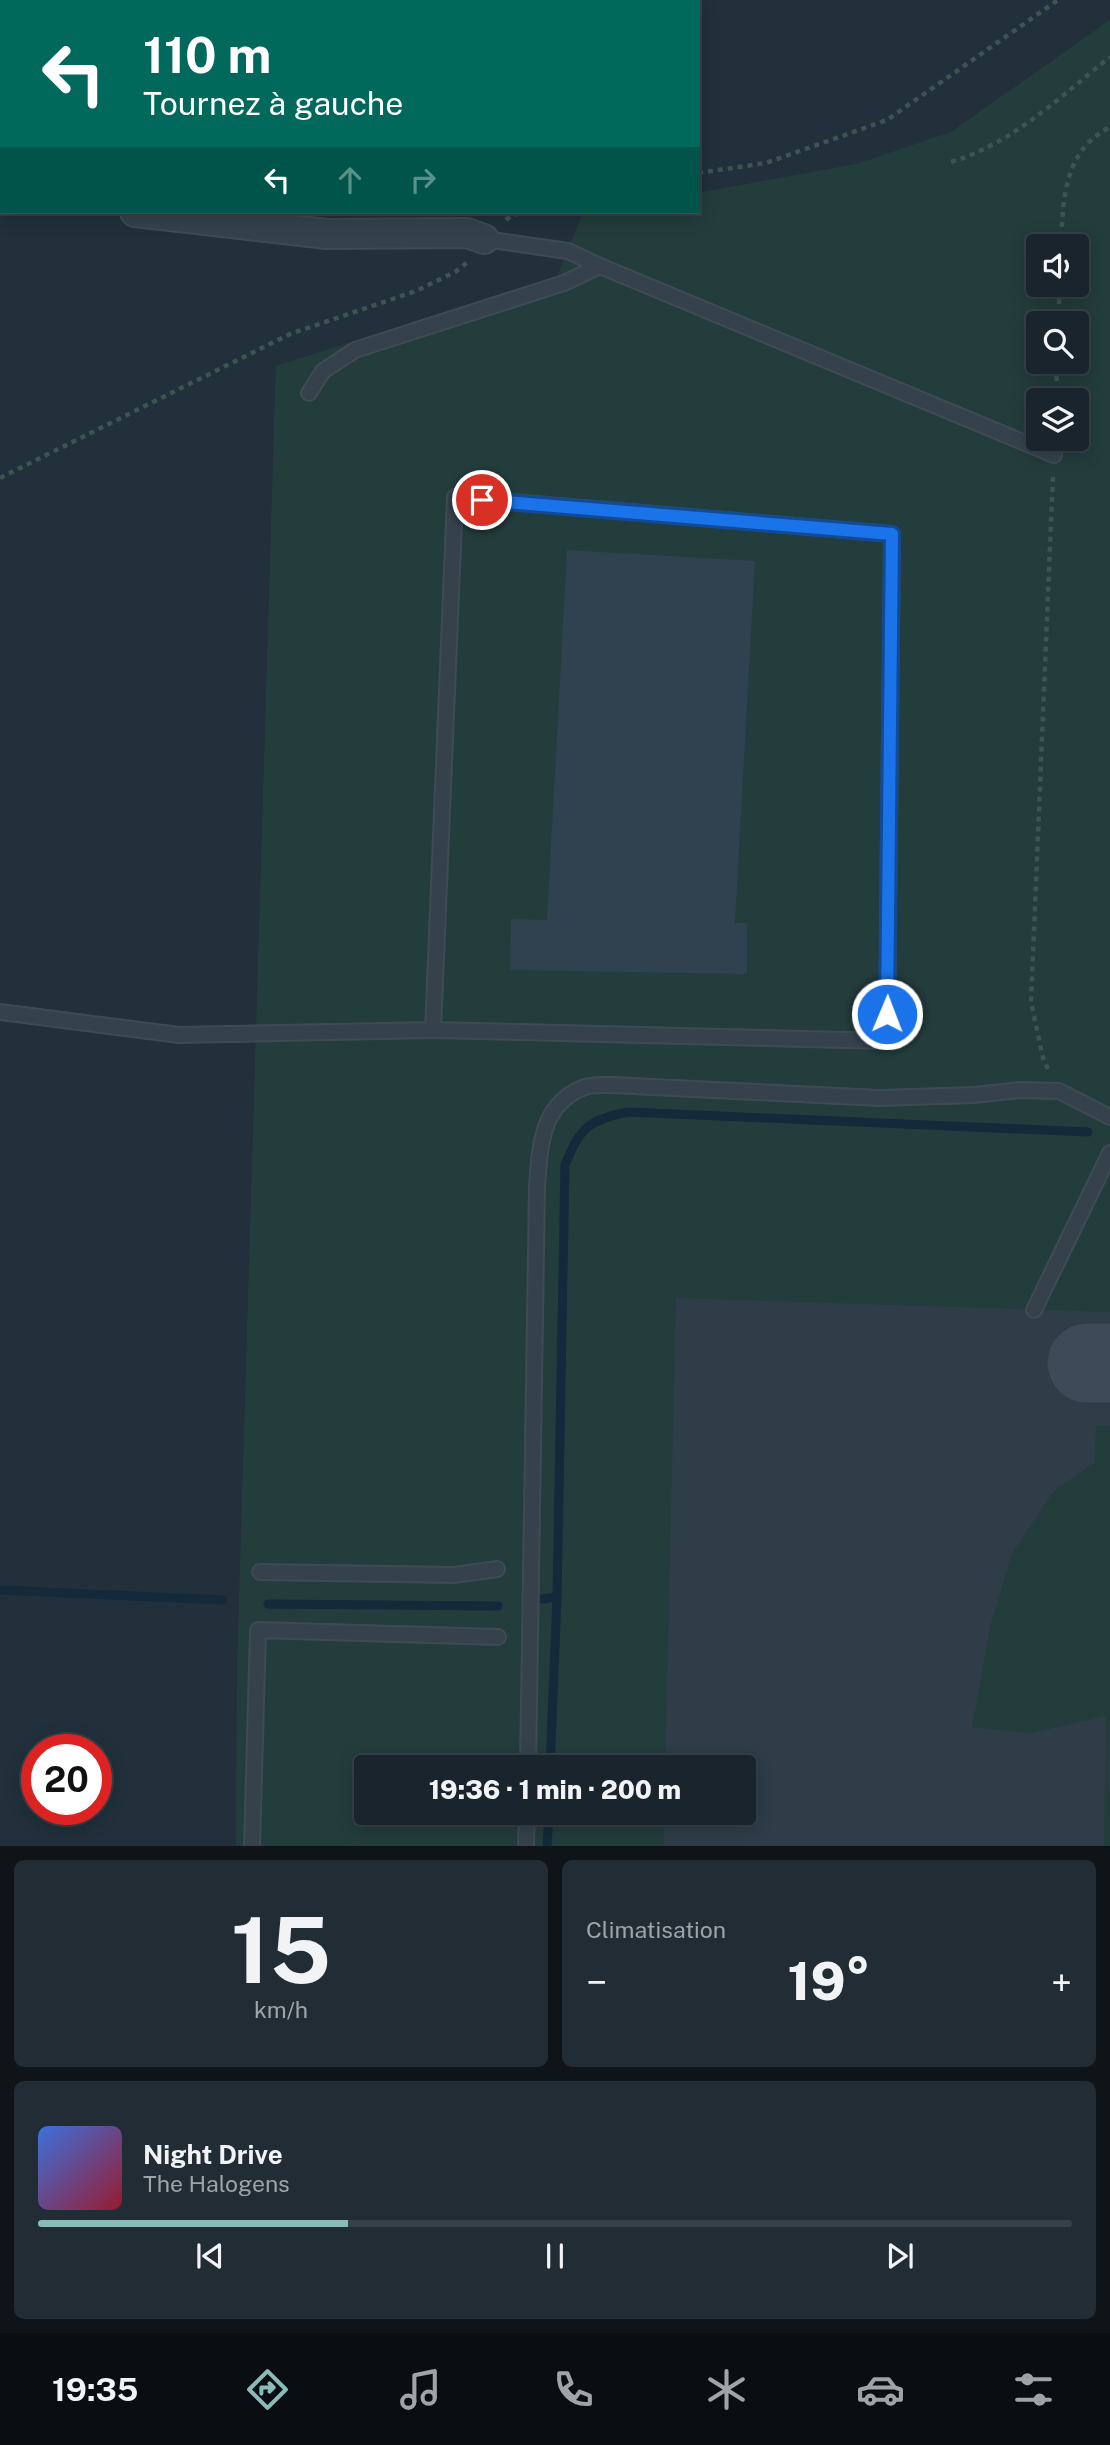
<!DOCTYPE html>
<html lang="fr">
<head>
<meta charset="utf-8">
<style>
  body { margin:0; font-family:"Public Sans",sans-serif; background:#222c34; color:#f1f3f6; height:100vh; display:flex; flex-direction:column; font-size:26px; white-space:nowrap }
  * { box-sizing:border-box; margin:0 }
  p { font-size:23px; color:#9fa4a9 }
  .icon { flex:none; width:38px; height:38px; fill:none; stroke:currentColor; stroke-width:2; stroke-linecap:round; stroke-linejoin:round }
  .map { position:relative; height:1846px; overflow:hidden }
  .details { display:flex; flex-direction:column; gap:14px; padding:14px; background:#0e1418; flex:1 }
  .details>* { flex:none }
  .top-card { position:absolute; left:0px; top:0px; width:700px; height:214px; box-shadow:0 4px 18px #0003,0 0 0 2px #374148; background:#00695c; color:#fff; overflow:hidden }
  .fabs { position:absolute; left:1026px; top:234px; display:grid; gap:14px }
  .fabs a { display:grid; place-items:center; width:63px; height:63px; border-radius:7px; background:#19242c; box-shadow:0 4px 18px #0003,0 0 0 2px #374148; font-size:35px }
  .speed { position:absolute; left:21px; top:1734px; display:flex; gap:14px; font-size:35px; font-weight:700; text-align:center }
  .speed>* { display:grid; place-content:center; width:91px; height:91px; border-radius:50%; background:#19242c; box-shadow:0 4px 18px #0003,0 0 0 2px #374148; line-height:1 }
  .speed .limit { border:10px solid #d22; background:#fff; color:#111 }
  .pin { position:absolute; display:grid; place-items:center; width:60px; height:60px; color:#fff; margin:-30px; border:4px solid #fff; border-radius:50%; box-shadow:0 2px 7px #0007 }
  .me { position:absolute; width:77px; margin:-38px; rotate:1deg; stroke-linejoin:round; filter:drop-shadow(0 0 5px #0008) }
  .turn { display:flex; align-items:center; gap:24px; height:147px; padding:0 28px; font-size:32px }
  .turn .icon { width:91px; height:91px; stroke-width:2.5 }
  .turn b { display:block; font-size:49px; line-height:60px }
  .lanes { display:flex; align-items:center; height:66px; padding:0 28px; background:#0003; justify-content:center; gap:35px; direction:ltr }
  .lanes .off { opacity:.35 }
  .big { font-size:52px; font-weight:800; line-height:1.1 }
  .details .widget { flex:1; display:flex; flex-direction:column; justify-content:center; gap:10px; min-width:0; padding:0 24px; border-radius:10px; background:#222c34 }
  .details .dial { align-items:center; gap:0 }
  .dial b { font-size:91px; line-height:1 }
  .song { display:flex; align-items:center; gap:21px }
  .cover { width:84px; height:84px; border-radius:10px; background:linear-gradient(135deg,hsl(220 70% 55%),hsl(350 70% 35%)) }
  .played { height:7px; border-radius:4px; background:linear-gradient(90deg,#8bbbb9 30%,#374148 30%) }
  .keys { display:flex; justify-content:space-around; direction:ltr }
  .heat { display:flex; justify-content:space-between; align-items:center; font-size:38px; direction:ltr }
  .details .tiles { flex:1; display:grid; gap:14px; grid-template-columns:1fr 1fr }
  .widget:last-child { grid-column:span 2 }
  .trip { position:absolute; left:354px; top:1755px; width:402px; height:70px; border-radius:7px; background:#19242c; box-shadow:0 4px 18px #0003,0 0 0 2px #374148; font-weight:800; line-height:70px; text-align:center }
  .tab-bar { display:flex; height:112px; justify-content:space-around; align-items:center; background:#0a0e12; color:#9fa4a9 }
  .tab-bar .icon { width:49px; height:49px }
  .tab-bar .on { color:#8bbbb9 }
  .tab-bar b { font-size:32px; color:#f1f3f6 }
  .map>svg:first-child { display:block }
  .airport { fill:#2f3d49; fill-rule:evenodd }
  .green { fill:#233c3c; fill-rule:evenodd }
  .lines { fill:none; stroke-linecap:round; stroke-linejoin:round }
  .stream { stroke:#142939; stroke-width:9 }
  .taxiway { stroke:#3c4b57; stroke-width:79 }
  .building { fill:#304250 }
  .lane-casing { stroke:#3e4b54; stroke-width:18 }
  .street-casing { stroke:#3e4b54; stroke-width:32 }
  .path { stroke:#3c5553; stroke-width:4.5; stroke-dasharray:5 5; stroke-linecap:butt }
  .lane { stroke:#35424c; stroke-width:14 }
  .street { stroke:#35424c; stroke-width:28 }
  .route-casing { stroke:#114b97; stroke-width:18 }
  .route { stroke:#1a73e8; stroke-width:12 }
</style>
</head>
<body>
<div class="map">
<svg width="1110" height="1847" viewBox="0 0 1110 1847">
  <rect width="100%" height="100%" fill="#21303b"/>
  <path class="airport" d="M1110,20V1846L236,1847L237,1674L276,366L557,277L582,215L597,212H698V193L857,164L951,132ZM1038,247H1076V285H1038ZM1038,324H1076V362H1038ZM1038,401H1076V439H1038ZM366,1768H744V1813H366Z"/>
  <g class="green">
    <path d="M1110,20V1312L676,1298L665,1767L366,1768V1813H664V1846L236,1847L237,1674L276,366L557,277L582,215L597,212H698V193L857,164L951,132ZM1038,247H1076V285H1038ZM1038,324H1076V362H1038ZM1038,401H1076V439H1038Z"/>
    <path d="M1096,1426H1110V1847L1104,1846L1106,1716L1031,1733L972,1727L991,1623L1012,1554L1054,1491L1095,1462Z"/>
  </g>
  <g class="lines">
    <g class="stream">
      <path d="M0,1590L222,1600"/>
      <path d="M542,1599L557,1597"/>
      <path d="M268,1604L498,1606"/>
      <path d="M550,1768L557,1597L565,1165C580,1128 588,1120 628,1112L1088,1132"/>
      <path d="M547,1847L549,1813"/>
    </g>
    <path class="taxiway" d="M1087,1363H1110"/>
  </g>
  <path class="building" d="M567,550L755,561L735,923H747V974L510,970L511,919L547,920Z"/>
  <g class="lines">
    <g class="lane-casing">
      <g id="lane">
        <path d="M484,239L568,251L600,266"/>
        <path d="M309,393L323,371L355,350L564,283L600,266L1054,455"/>
        <path d="M0,1012L179,1035L433,1030L887,1041L892,534L455,497L433,1030"/>
        <path d="M1034,1310L1110,1153"/>
        <path d="M260,1572L454,1575L497,1569"/>
        <path d="M528,1768L537,1188C540,1147 540,1104 585,1087C593,1084 604,1085 612,1085L880,1098L974,1095L1020,1090L1059,1091L1110,1117"/>
        <path d="M252,1847L258,1630L498,1637"/>
        <path d="M526,1847L527,1813"/>
      </g>
    </g>
    <g class="street-casing">
      <g id="street">
        <path d="M0,197H2"/>
        <path d="M135,212L327,234L467,233L484,239"/>
      </g>
    </g>
    <g class="path">
      <path d="M951,162C1013,143 1060,97 1110,57"/>
      <path d="M698,173L766,163L887,120L1058,0"/>
      <path d="M506,220L511,216L524,212"/>
      <path d="M1061,247C1063,200 1063,151 1110,127"/>
      <path d="M1058,324L1060,285"/>
      <path d="M1056,401L1057,362"/>
      <path d="M0,478L290,334L416,291L455,272L468,262"/>
      <path d="M1048,1069L1043,1058L1031,1002L1053,475"/>
    </g>
    <use href="#lane" class="lane"/>
    <use href="#street" class="street"/>
  </g>
  <g class="lines">
    <g class="route-casing">
      <path id="route" d="M482,500L892,534L887,1014"/>
    </g>
    <use href="#route" class="route"/>
  </g>
</svg>
<div class="fabs">
<a><svg class="icon" aria-label="sound" viewBox="0 0 24 24"><path d="M4 9h4l5-4v14l-5-4H4zM17 9q2 3 0 6"/></svg></a>
<a><svg class="icon" aria-label="search" viewBox="0 0 24 24"><circle cx="10" cy="10" r="6"/><path d="M15 15l6 6"/></svg></a>
<a><svg class="icon" aria-label="layers" viewBox="0 0 24 24"><path d="M12 4l9 5-9 5-9-5zM3 14l9 5 9-5"/></svg></a>
</div>
<div class="speed"><div class="limit">20</div></div>
<div class="pin" style="left:482px;top:500px;background:#d93025"><svg class="icon" aria-label="arrive" viewBox="0 0 24 24"><path d="M6 21V4h12l-3 4 3 4H6"/></svg></div>
<svg class="me" style="left:887px;top:1014px" viewBox="-20 -20 40 40"><circle r="17" fill="#1a73e8" stroke="#fff" stroke-width="3"/><path d="M0-11L8 9 0 5-8 9z" fill="#fff"/></svg>
<div class="trip">19:36 · 1 min · 200 m</div>
<div class="top-card">
<div class="turn"><svg class="icon" aria-label="left" viewBox="0 0 24 24"><path d="M17 20v-9H6M10 6l-5 5 5 5"/></svg><div><b>110 m</b>Tournez à gauche</div></div>
<div class="lanes"><svg class="icon" aria-label="left" viewBox="0 0 24 24"><path d="M17 20v-9H6M10 6l-5 5 5 5"/></svg><svg class="icon off" aria-label="ahead" viewBox="0 0 24 24"><path d="M12 20V5M6 11l6-6 6 6"/></svg><svg class="icon off" aria-label="right" viewBox="0 0 24 24"><path d="M7 20v-9h11M14 6l5 5-5 5"/></svg></div>
</div>
</div>
<section class="details">
<div class="tiles">
<div class="widget dial"><b>15</b><p>km/h</p></div>
<div class="widget"><p>Climatisation</p>
<div class="heat"><a>−</a><b class="big">19°</b><a>+</a></div>
</div>
<div class="widget">
<div class="song"><i class="cover"></i><div><b>Night Drive</b><p>The Halogens</p></div></div>
<div class="played"></div>
<div class="keys"><svg class="icon" aria-label="previous" viewBox="0 0 24 24"><path d="M18 5L8 12l10 7zM5 5v14"/></svg><svg class="icon" aria-label="pause" viewBox="0 0 24 24"><path d="M8 5v14M16 5v14"/></svg><svg class="icon" aria-label="next" viewBox="0 0 24 24"><path d="M6 5l10 7-10 7zM19 5v14"/></svg></div>
</div>
</div>
</section>
<nav class="tab-bar">
<b>19:35</b>
<svg class="icon on" aria-label="directions" viewBox="0 0 24 24"><path d="M12 3l9 9-9 9-9-9zM9 14v-3h6M13 9l2 2-2 2"/></svg>
<svg class="icon" aria-label="music" viewBox="0 0 24 24"><path d="M9 18V5l10-2v13"/><circle cx="6" cy="18" r="3"/><circle cx="16" cy="16" r="3"/></svg>
<svg class="icon" aria-label="phone" viewBox="0 0 24 24"><path d="M5 4h4l2 5-3 2q2 4 5 5l2-3 5 2v4C11 20 4 13 5 4z"/></svg>
<svg class="icon" aria-label="climate" viewBox="0 0 24 24"><path d="M12 3v18M4 7l16 10M4 17L20 7"/></svg>
<svg class="icon" aria-label="car" viewBox="0 0 24 24"><path d="M5 17H2v-5l4-1 3-4h7l3 4 3 1v5h-3M9 17h6M6 11h13"/><circle cx="7" cy="17" r="2"/><circle cx="17" cy="17" r="2"/></svg>
<svg class="icon" aria-label="filters" viewBox="0 0 24 24"><path d="M4 7h16M4 17h16"/><circle cx="9" cy="7" r="2"/><circle cx="15" cy="17" r="2"/></svg>
</nav>
</body>
</html>
